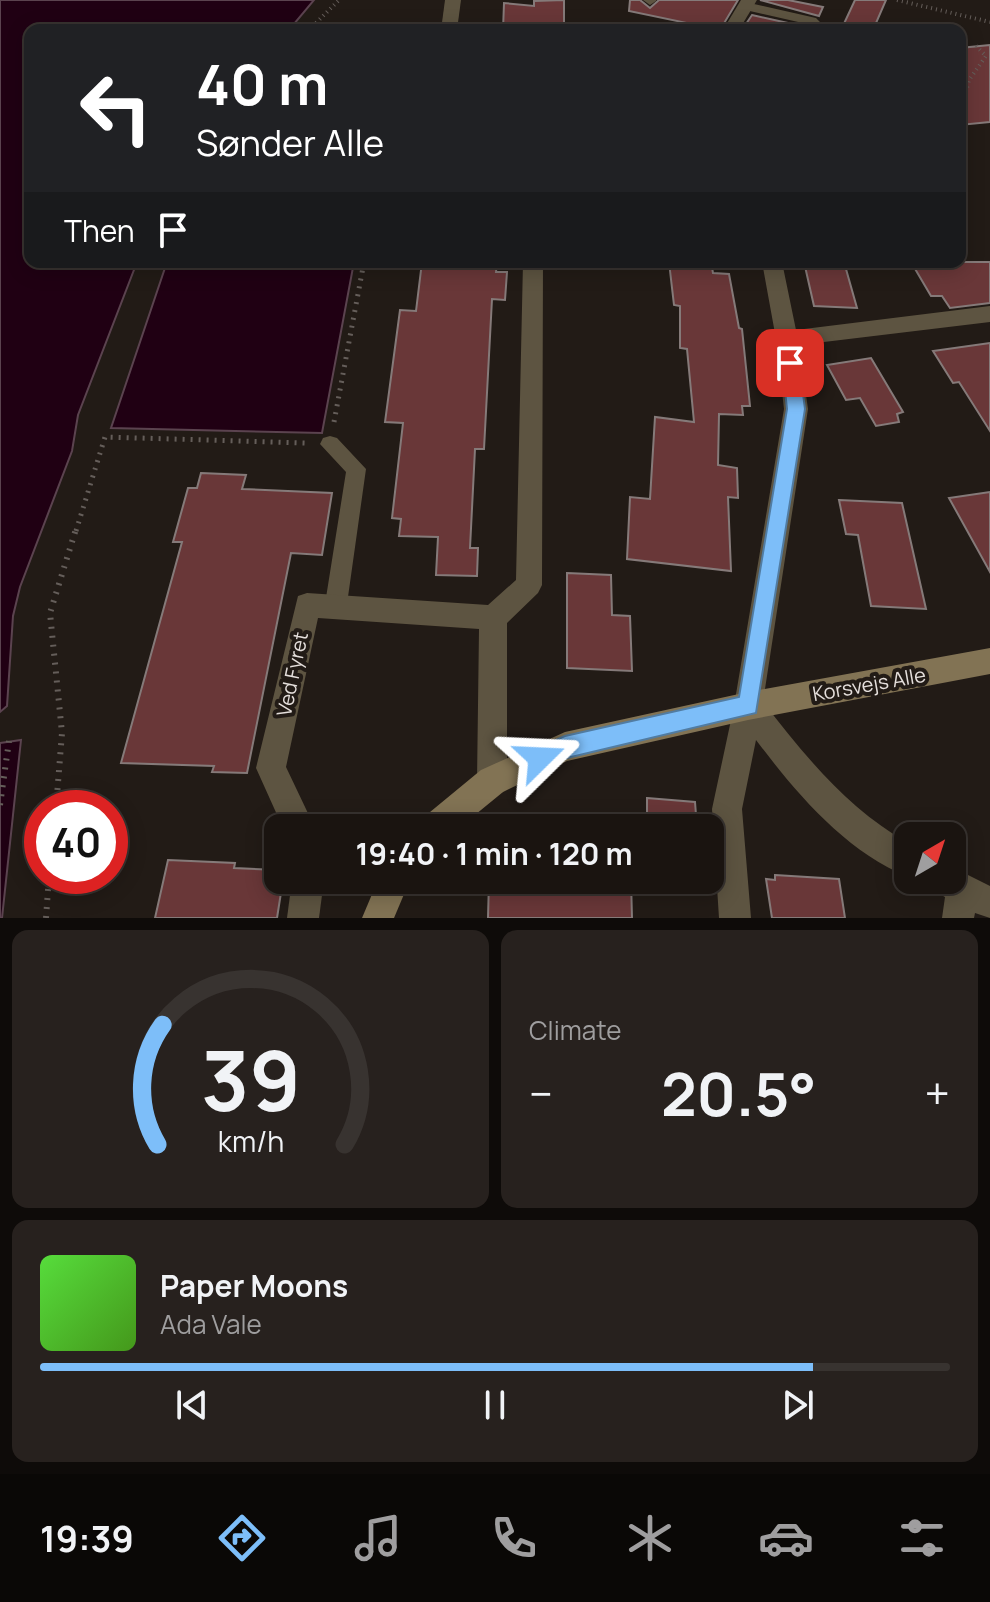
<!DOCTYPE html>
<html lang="en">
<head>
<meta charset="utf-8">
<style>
  body { margin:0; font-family:Manrope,sans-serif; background:#27211e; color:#f1f3f6; height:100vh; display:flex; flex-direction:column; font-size:30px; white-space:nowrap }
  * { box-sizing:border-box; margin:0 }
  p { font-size:26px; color:#9f9e9f }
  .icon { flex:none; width:44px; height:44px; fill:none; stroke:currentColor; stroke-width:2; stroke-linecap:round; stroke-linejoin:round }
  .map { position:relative; height:918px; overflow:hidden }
  .panel { display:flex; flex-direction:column; gap:12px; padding:12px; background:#0e0b09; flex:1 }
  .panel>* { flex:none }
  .hud { position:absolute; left:24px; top:24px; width:942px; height:244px; border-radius:16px; box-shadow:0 4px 20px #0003,0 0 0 2px #383330; background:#202124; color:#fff; overflow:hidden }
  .needle { width:52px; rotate:39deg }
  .fabs { position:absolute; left:894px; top:822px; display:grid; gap:16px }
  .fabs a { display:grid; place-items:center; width:72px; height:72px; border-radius:16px; background:#1a1410; box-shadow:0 4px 20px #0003,0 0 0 2px #383330; font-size:40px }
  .speed { position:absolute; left:24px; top:790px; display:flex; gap:16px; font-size:40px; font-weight:700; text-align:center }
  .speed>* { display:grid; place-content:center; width:104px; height:104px; border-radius:50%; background:#1a1410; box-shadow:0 4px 20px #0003,0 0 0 2px #383330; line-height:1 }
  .speed .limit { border:12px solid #d22; background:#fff; color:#111 }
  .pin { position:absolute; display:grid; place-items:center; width:68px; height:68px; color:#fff; margin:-34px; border-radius:16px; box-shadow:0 4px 12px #0006 }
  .me { position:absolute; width:88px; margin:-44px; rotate:69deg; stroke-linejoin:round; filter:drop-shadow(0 0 6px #0008) }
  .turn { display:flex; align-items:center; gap:28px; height:168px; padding:0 40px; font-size:36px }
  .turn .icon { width:104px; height:104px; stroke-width:2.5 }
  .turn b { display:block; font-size:56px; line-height:68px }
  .then { display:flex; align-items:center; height:76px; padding:0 40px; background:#0003; gap:16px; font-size:30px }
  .big { font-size:60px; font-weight:700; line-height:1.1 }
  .panel .card { flex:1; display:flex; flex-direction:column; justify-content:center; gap:12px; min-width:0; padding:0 28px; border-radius:16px; background:#27211e }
  .panel .dial { align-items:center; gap:0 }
  .dial svg { height:208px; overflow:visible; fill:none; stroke:#383330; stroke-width:7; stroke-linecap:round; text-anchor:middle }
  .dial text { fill:#f1f3f6; stroke:none }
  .song { display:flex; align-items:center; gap:24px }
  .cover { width:96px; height:96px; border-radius:12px; background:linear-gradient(135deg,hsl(110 70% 55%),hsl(100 70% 35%)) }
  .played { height:8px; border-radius:4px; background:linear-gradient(90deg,#7dbef9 85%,#383330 85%) }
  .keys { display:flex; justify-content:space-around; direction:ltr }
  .heat { display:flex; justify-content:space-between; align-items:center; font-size:44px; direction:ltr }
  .panel .tiles { flex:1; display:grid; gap:12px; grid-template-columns:1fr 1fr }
  .card:last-child { grid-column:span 2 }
  .trip { position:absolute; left:264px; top:814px; width:460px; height:80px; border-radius:16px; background:#1a1410; box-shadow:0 4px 20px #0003,0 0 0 2px #383330; font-weight:700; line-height:80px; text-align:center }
  .tab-bar { display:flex; height:128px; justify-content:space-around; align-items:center; background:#0a0806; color:#9f9e9f }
  .tab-bar .icon { width:56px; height:56px }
  .tab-bar .active { color:#7dbef9 }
  .tab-bar b { font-size:36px; color:#f1f3f6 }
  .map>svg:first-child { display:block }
  .water { fill:#200013; stroke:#5b434f; stroke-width:2 }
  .building { fill:#693738; stroke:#857a79; stroke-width:2 }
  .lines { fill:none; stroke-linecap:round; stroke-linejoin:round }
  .path-far2 { stroke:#655e5a; stroke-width:4; stroke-dasharray:1 4; stroke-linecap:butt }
  .path-far1 { stroke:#655e5a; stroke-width:5; stroke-dasharray:2 6; stroke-linecap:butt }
  .path { stroke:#655e5a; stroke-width:6; stroke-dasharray:2 7; stroke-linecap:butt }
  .lane { fill:#5d5441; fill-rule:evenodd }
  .street { fill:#5d5441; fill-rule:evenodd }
  .secondary { fill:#827354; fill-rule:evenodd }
  .route { fill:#7dbef9; stroke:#517ca2; stroke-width:2 }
  .labels { text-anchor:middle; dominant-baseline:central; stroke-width:8; stroke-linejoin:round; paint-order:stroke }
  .street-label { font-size:20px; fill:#e5dfdc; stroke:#221b16 }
</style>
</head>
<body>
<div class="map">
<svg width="990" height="918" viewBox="0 0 990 918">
  <rect width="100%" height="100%" fill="#221b16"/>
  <g class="water">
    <path d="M0,0H314L289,30H30V262H137L78,415L72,451L20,587L13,616L7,706L0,712Z"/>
    <path d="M167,262H354L322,433L111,428Z"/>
    <path d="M21,740L2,918H0V743Z"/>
  </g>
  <g class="building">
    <path d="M564,0V28L503,30L504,3L534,6V1Z"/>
    <path d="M630,0H640L650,8L659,0H738L720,30L629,11Z"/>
    <path d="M760,0H788L823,7L819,16Z"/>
    <path d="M855,0H886L873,30H841Z"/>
    <path d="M752,15L806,27L809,30H742Z"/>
    <path d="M990,45V122L960,125V48Z"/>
    <path d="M422,262H497L496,272H507L505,300L492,299L484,449H475L470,548H478L477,576L436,575L438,537L399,536L401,519L392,518L403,423L385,422L400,310L416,311Z"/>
    <path d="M669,262H711L713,273L729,274L739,328L742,329L750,406H742L743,415L719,414L718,465L737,468L738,498L728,497L731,571L627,559L630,497L650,499L655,417L694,422L687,349L680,348V306L674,305Z"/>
    <path d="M804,262H844L857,308L814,306Z"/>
    <path d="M911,262H990V303L950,308L942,296H931Z"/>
    <path d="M990,343V431L959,382L953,383L933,351Z"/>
    <path d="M871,358L903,412L897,414L899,422L876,426L860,398L846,400L827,365Z"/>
    <path d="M201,473L246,475L242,489L332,493L322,555L291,553L247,773L212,772L214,766L121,763L182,542H173L188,488H197Z"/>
    <path d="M990,492V572L949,498Z"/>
    <path d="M839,500L902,503L926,609L871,606L858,535L846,534Z"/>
    <path d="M567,573L611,575L612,615L630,616L632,671L567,668Z"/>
    <path d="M647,798L695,802L697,828H647Z"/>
    <path d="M168,860L235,863L234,868L278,870V880H283L277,918H155Z"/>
    <path d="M775,875L839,879L845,918H772L766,879L775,880Z"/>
    <path d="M489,880H631L632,918H488Z"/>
  </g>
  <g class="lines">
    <g class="path-far2">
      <path d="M897,0L990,22"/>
      <path d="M309,30L339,0"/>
      <path d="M966,92L969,80L986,56L975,45"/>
    </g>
    <g class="path-far1">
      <path d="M334,422L364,262"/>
      <path d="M76,531L105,437L306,443"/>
    </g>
    <g class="path">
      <path d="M0,805L9,741"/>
      <path d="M56,808L62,733L50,613L76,529"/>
      <path d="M46,918L49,876"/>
    </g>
    <g class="lane">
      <path d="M643,0H656V1L650,5Z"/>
      <path d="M745,2L816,18L828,30H813L807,24L741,9L739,6Z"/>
      <path d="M330,436L337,438L366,469L347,604L344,611L336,614L328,611L325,604L346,472L320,444L323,438Z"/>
    </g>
    <g class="street">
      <path d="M445,0H461L457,30H441Z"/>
      <path d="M741,0H757L739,30H723Z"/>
      <path d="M523,262H543L542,585L538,593L507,623V781L503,792L492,796L481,792L477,781L479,629L318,618L286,767L315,828H283L256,768L298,596L307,593L488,605L516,580Z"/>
      <path d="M762,262H782L796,330L990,306V322L799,345L808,409L763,702C805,756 848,809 908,843V877C844,850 797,794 756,740L742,809L751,918H719L712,809L734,706L784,409L776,339Z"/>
      <path d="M952,867L990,886V918L975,913L974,918H942L945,897L934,891L929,880H952Z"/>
      <path d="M292,880H324L319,918H287Z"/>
    </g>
    <g class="secondary">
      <path d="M990,648V674L748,720L567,761L503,792L459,828H419L424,817L481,770L565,732L748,692Z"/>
      <path d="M378,880H410L394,918H362Z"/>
    </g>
  </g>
  <path class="route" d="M790,356L799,363L805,409L756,713L567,758L540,769L532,766L529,758L532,750L565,736L739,697L787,409L782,363Z"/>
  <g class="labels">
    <g class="street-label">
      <text transform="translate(292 674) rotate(-78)">Ved Fyret</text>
      <text transform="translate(869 684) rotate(-10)">Korsvejs Alle</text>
    </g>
  </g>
</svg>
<div class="fabs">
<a><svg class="needle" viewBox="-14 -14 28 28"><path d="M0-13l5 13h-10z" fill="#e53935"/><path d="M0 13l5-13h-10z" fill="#9f9e9f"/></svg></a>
</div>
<div class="speed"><div class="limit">40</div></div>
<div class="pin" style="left:790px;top:363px;background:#d93025"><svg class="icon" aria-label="arrive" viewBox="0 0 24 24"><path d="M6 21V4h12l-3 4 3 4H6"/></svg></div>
<svg class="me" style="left:540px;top:758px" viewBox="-20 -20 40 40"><path d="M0-17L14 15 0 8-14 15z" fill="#7dbef9" stroke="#fff" stroke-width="4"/></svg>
<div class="trip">19:40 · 1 min · 120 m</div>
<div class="hud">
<div class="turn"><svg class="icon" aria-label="left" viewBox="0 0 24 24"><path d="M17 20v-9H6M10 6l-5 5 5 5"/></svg><div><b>40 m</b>Sønder Alle</div></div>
<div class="then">Then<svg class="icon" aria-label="arrive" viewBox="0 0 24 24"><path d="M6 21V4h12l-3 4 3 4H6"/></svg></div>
</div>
</div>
<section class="panel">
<div class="tiles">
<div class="card dial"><svg viewBox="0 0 100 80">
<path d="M14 69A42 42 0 1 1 86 69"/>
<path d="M14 69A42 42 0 0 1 16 23" stroke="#7dbef9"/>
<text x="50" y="56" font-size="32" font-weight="700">39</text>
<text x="50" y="72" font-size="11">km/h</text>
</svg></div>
<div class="card"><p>Climate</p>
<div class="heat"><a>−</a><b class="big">20.5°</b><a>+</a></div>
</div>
<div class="card">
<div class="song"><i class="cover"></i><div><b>Paper Moons</b><p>Ada Vale</p></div></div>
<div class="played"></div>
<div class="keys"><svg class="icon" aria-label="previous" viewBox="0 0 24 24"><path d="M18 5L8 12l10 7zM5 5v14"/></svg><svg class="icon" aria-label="pause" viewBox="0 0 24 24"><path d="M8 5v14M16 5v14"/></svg><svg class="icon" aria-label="next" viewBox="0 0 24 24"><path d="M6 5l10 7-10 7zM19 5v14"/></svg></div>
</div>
</div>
</section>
<nav class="tab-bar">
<b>19:39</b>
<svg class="icon active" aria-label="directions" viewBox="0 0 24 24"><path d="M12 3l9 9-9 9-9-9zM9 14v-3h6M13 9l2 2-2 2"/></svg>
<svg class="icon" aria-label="music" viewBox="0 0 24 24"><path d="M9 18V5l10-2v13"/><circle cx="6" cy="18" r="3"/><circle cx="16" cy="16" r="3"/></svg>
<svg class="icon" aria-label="phone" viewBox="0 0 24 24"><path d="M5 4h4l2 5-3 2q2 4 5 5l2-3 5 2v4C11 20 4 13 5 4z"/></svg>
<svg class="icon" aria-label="climate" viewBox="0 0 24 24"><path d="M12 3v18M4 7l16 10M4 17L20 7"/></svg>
<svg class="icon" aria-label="car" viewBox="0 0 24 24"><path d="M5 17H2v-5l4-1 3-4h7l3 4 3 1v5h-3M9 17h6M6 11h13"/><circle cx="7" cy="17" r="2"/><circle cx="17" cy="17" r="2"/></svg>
<svg class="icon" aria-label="filters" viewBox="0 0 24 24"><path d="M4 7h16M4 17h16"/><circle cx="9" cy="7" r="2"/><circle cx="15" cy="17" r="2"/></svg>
</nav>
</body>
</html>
